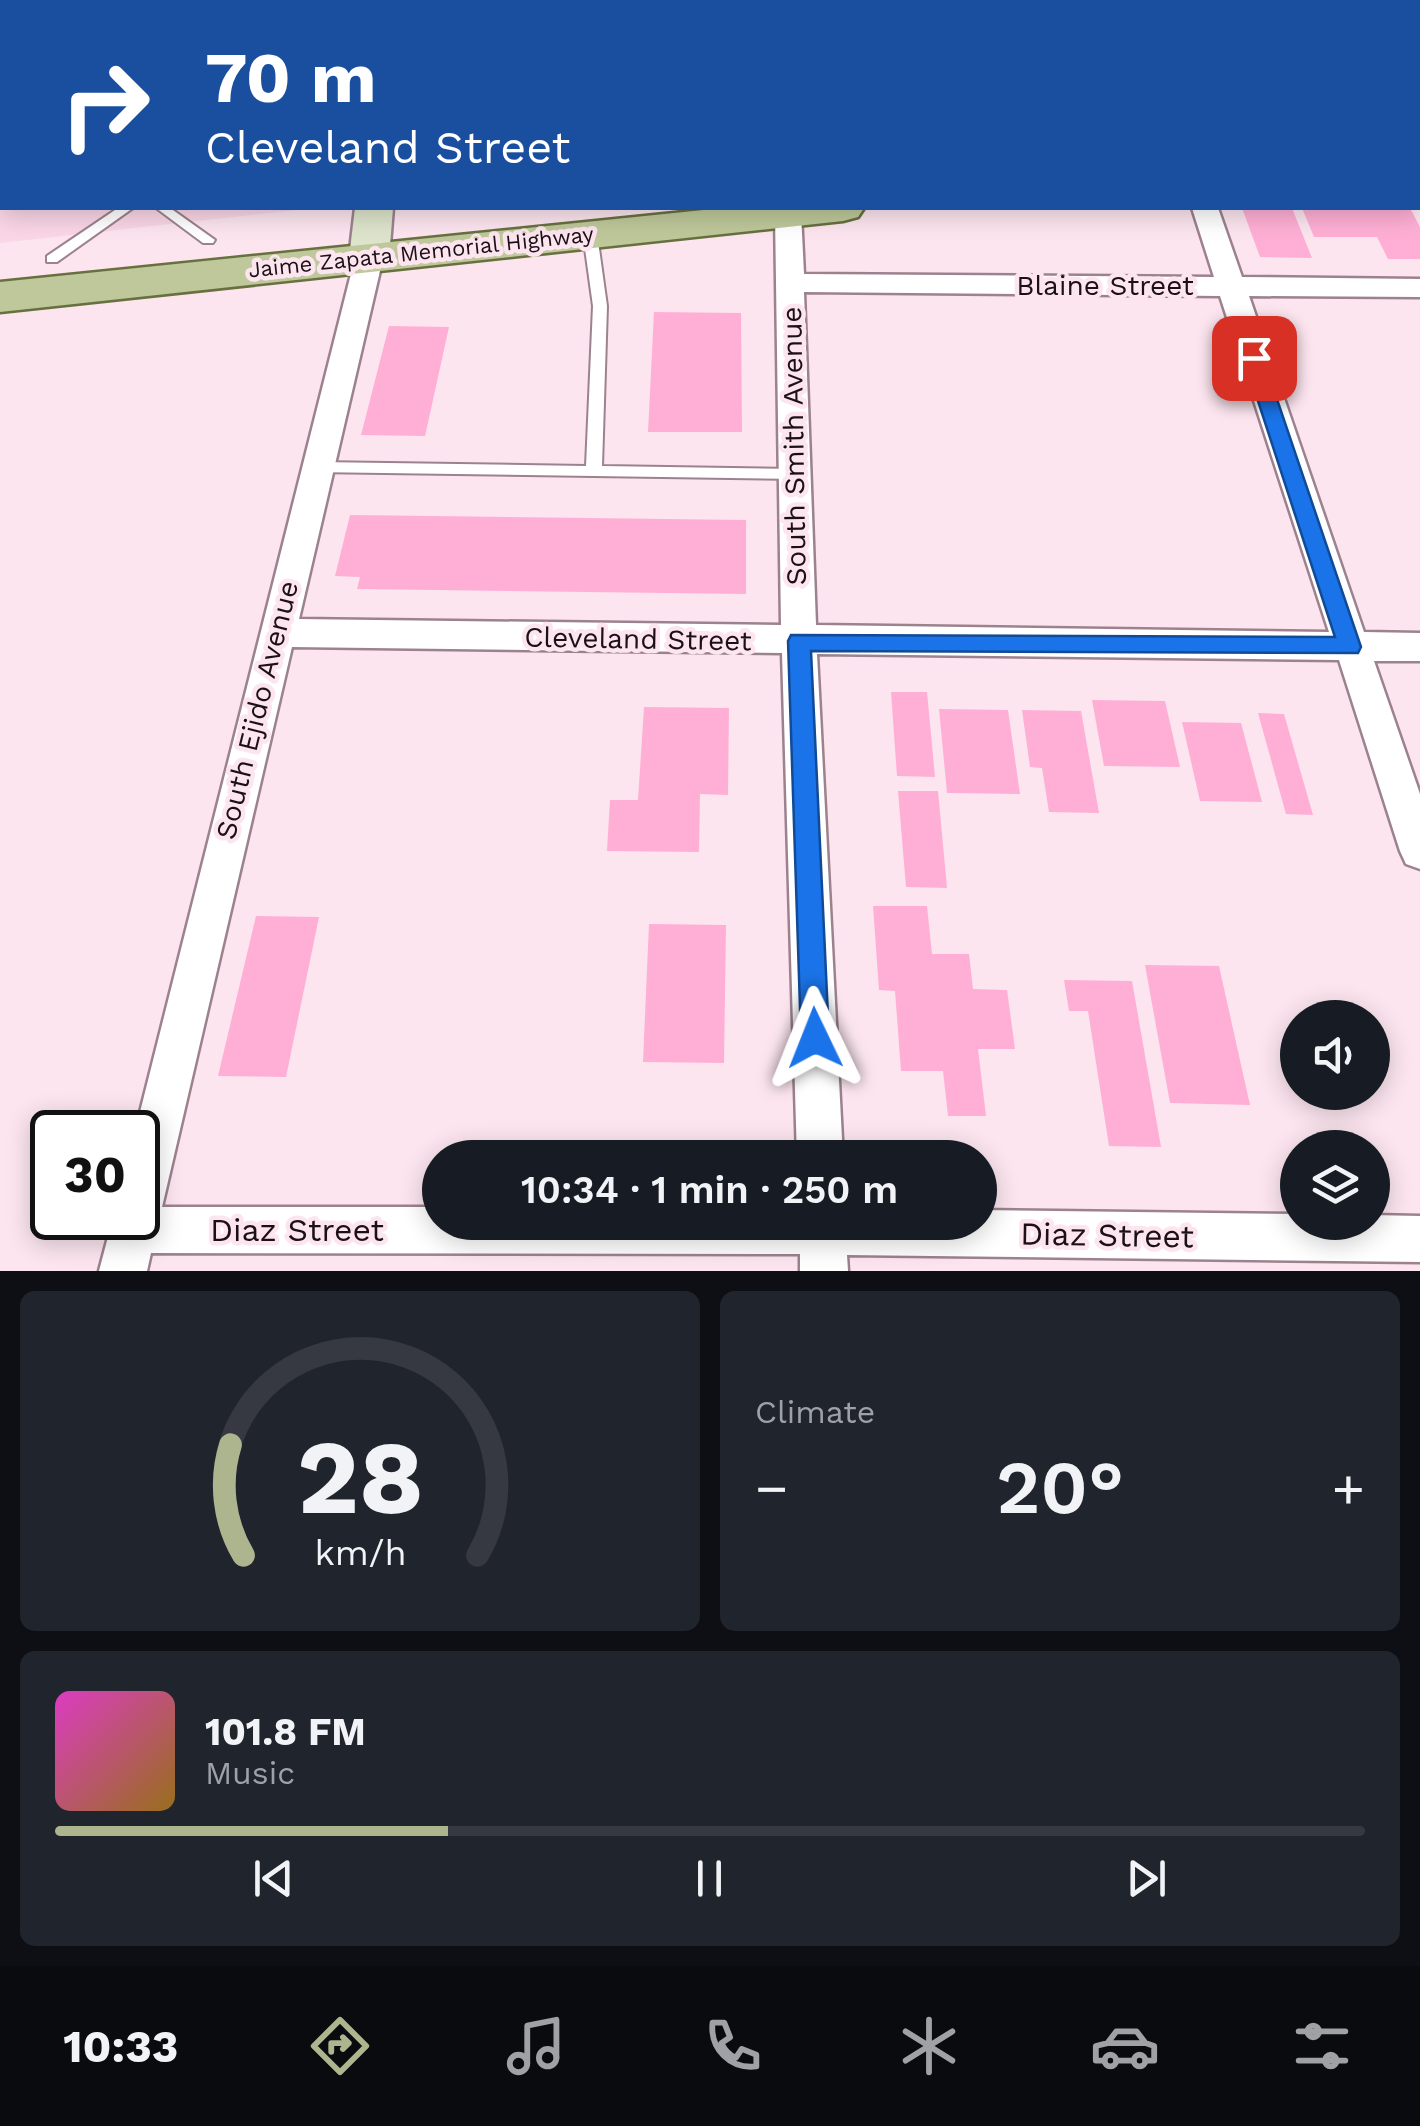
<!DOCTYPE html>
<html lang="en">
<head>
<meta charset="utf-8">
<style>
  body { margin:0; font-family:"Work Sans",sans-serif; background:#20242c; color:#f1f3f6; height:100vh; display:flex; flex-direction:column; font-size:38px; white-space:nowrap }
  * { box-sizing:border-box; margin:0 }
  p { font-size:32px; color:#9ea1a6 }
  .icon { flex:none; width:55px; height:55px; fill:none; stroke:currentColor; stroke-width:2; stroke-linecap:round; stroke-linejoin:round }
  .map { position:relative; height:1271px; overflow:hidden }
  .sheet { display:flex; flex-direction:column; gap:20px; padding:20px; background:#0d0f14; flex:1 }
  .sheet>* { flex:none }
  .guide { position:absolute; left:0px; top:0px; width:1420px; height:210px; box-shadow:0 5px 25px #0003; background:#1a4fa0; color:#fff; overflow:hidden }
  .fabs { position:absolute; left:1280px; top:1000px; display:grid; gap:20px }
  .fabs a { display:grid; place-items:center; width:110px; height:110px; border-radius:50%; background:#171b24; box-shadow:0 5px 25px #0003; font-size:50px }
  .speed { position:absolute; left:30px; top:1110px; display:flex; gap:20px; font-size:50px; font-weight:700; text-align:center }
  .speed>* { display:grid; place-content:center; width:130px; height:130px; border-radius:50%; background:#171b24; box-shadow:0 5px 25px #0003; line-height:1 }
  .speed .limit { border:5px solid #111; border-radius:15px; background:#fff; color:#111 }
  .pin { position:absolute; display:grid; place-items:center; width:85px; height:85px; color:#fff; margin:-42px; border-radius:20px; box-shadow:0 5px 15px #0006 }
  .me { position:absolute; width:110px; margin:-55px; rotate:358deg; stroke-linejoin:round; filter:drop-shadow(0 0 8px #0008) }
  .turn { display:flex; align-items:center; gap:35px; height:210px; padding:0 40px; font-size:45px }
  .turn .icon { width:130px; height:130px; stroke-width:2.5 }
  .turn b { display:block; font-size:70px; line-height:85px }
  .big { font-size:75px; font-weight:600; line-height:1.1 }
  .sheet .widget { flex:1; display:flex; flex-direction:column; justify-content:center; gap:15px; min-width:0; padding:0 35px; border-radius:15px; background:#20242c }
  .sheet .dial { align-items:center; gap:0 }
  .dial svg { height:260px; overflow:visible; fill:none; stroke:#363941; stroke-width:7; stroke-linecap:round; text-anchor:middle }
  .dial text { fill:#f1f3f6; stroke:none }
  .song { display:flex; align-items:center; gap:30px }
  .cover { width:120px; height:120px; border-radius:15px; background:linear-gradient(135deg,hsl(310 70% 55%),hsl(40 70% 35%)) }
  .played { height:10px; border-radius:5px; background:linear-gradient(90deg,#adb58f 30%,#363941 30%) }
  .keys { display:flex; justify-content:space-around; direction:ltr }
  .heat { display:flex; justify-content:space-between; align-items:center; font-size:55px; direction:ltr }
  .sheet .tiles { flex:1; display:grid; gap:20px; grid-template-columns:1fr 1fr }
  .widget:last-child { grid-column:span 2 }
  .trip { position:absolute; left:422px; top:1140px; width:575px; height:100px; border-radius:50px; background:#171b24; box-shadow:0 5px 25px #0003; font-weight:600; line-height:100px; text-align:center }
  .dock { display:flex; height:160px; justify-content:space-around; align-items:center; background:#090b0e; color:#9ea1a6 }
  .dock .icon { width:70px; height:70px }
  .dock .on { color:#adb58f }
  .dock b { font-size:45px; color:#f1f3f6 }
  .map>svg:first-child { display:block }
  .built { fill:#fad6e6 }
  .building { fill:#ffafd5 }
  .lines { fill:none; stroke-linecap:round; stroke-linejoin:round }
  .lane-casing { stroke:#9c828e; stroke-width:4 }
  .street-casing { stroke:#9c828e; stroke-width:5 }
  .secondary-casing { stroke:#9c828e; stroke-width:5 }
  .primary-casing { stroke:#68703f; stroke-width:5 }
  .lane { fill:#fff; fill-rule:evenodd }
  .street { fill:#fff; fill-rule:evenodd }
  .secondary { fill:#dee4cc; fill-rule:evenodd }
  .primary { fill:#bec89a; fill-rule:evenodd }
  .route { fill:#1a73e8; stroke:#114b97; stroke-width:2.5 }
  .labels { text-anchor:middle; dominant-baseline:central; stroke-width:9; stroke-linejoin:round; paint-order:stroke }
  .far-street-label { font-size:22px; fill:#1a1015; stroke:#fce5ef }
  .street-label { font-size:28px; fill:#1a1015; stroke:#fce5ef }
  .near-street-label { font-size:32px; fill:#1a1015; stroke:#fce5ef }
</style>
</head>
<body>
<div class="map">
<svg width="1420" height="1271" viewBox="0 0 1420 1271">
  <rect width="100%" height="100%" fill="#fce5ef"/>
  <path class="built" d="M0,40L2,208H315L0,243Z"/>
  <g class="building">
    <path d="M1242,208H1292L1312,258L1260,257Z"/>
    <path d="M1302,208H1410L1420,227V259H1388L1377,237H1314Z"/>
    <path d="M654,312L741,313L742,432H648Z"/>
    <path d="M389,326L449,327L425,436L361,435Z"/>
    <path d="M350,515L746,520V594L357,589L360,577L335,576Z"/>
    <path d="M891,692H927L935,777L897,776Z"/>
    <path d="M1092,700L1165,701L1180,767L1104,766Z"/>
    <path d="M644,707L729,708L728,795L700,794L699,852L607,851L610,800H638Z"/>
    <path d="M939,709L1008,710L1020,794L947,793Z"/>
    <path d="M1022,710L1081,711L1099,813L1049,812L1042,768L1030,767Z"/>
    <path d="M1258,713L1284,714L1313,815L1286,814Z"/>
    <path d="M1182,722L1241,723L1262,802L1200,801Z"/>
    <path d="M898,791H938L947,888L906,887Z"/>
    <path d="M873,906H927L932,954H969L973,989L1007,990L1015,1049H978L986,1116H948L943,1071H901L895,991L879,990Z"/>
    <path d="M256,916L319,917L286,1077L218,1076Z"/>
    <path d="M649,924L726,925L724,1063L643,1062Z"/>
    <path d="M1145,965L1219,966L1250,1105L1170,1103Z"/>
    <path d="M1064,980L1132,981L1161,1147L1109,1146L1088,1011H1069Z"/>
  </g>
  <g class="lines">
    <g class="lane-casing">
      <g id="lane">
        <path d="M1420,64V72L1418,71V65Z"/>
        <path d="M2,94V112L0,113V95Z"/>
        <rect x="0" y="171" width="2" height="8"/>
        <path d="M118,208H133L57,262H47V256Z"/>
        <path d="M156,208H170L215,240L213,243H203Z"/>
        <path d="M590,230L597,234L607,306L602,466L795,469L801,471L803,475L801,479L311,472L309,468L317,462L586,466L593,306L583,234Z"/>
      </g>
    </g>
    <g class="street-casing">
      <g id="street">
        <rect x="768" y="0" width="22" height="2"/>
        <path d="M1122,0H1144L1145,2H1123Z"/>
        <path d="M778,208H798L801,213L804,274L1214,277L1192,208H1218L1242,277L1420,279V297L1249,296L1364,632L1420,633V661H1374L1420,794V869L1406,864L1400,851L1339,660L817,654L843,1158H797L782,653L292,647L162,1207H440V1222H980V1210L1298,1214V1222H1372V1215L1420,1216V1262L847,1255L848,1271H800V1254L151,1253L147,1271H99L113,1218H138L135,1132L355,258L369,249L383,258L299,619L781,625L775,213ZM804,292L1220,296L1329,632L816,625Z"/>
      </g>
    </g>
    <g class="secondary-casing">
      <path id="secondary" d="M355,208H393L389,258L383,267L369,271L355,267L349,258Z"/>
    </g>
    <g class="primary-casing">
      <g id="primary">
        <path d="M1420,117V141L1418,142V118Z"/>
        <path d="M723,208H864L858,217L843,221L0,312V282Z"/>
      </g>
    </g>
    <use href="#lane" class="lane"/>
    <use href="#street" class="street"/>
    <use href="#secondary" class="secondary"/>
    <use href="#primary" class="primary"/>
  </g>
  <path class="route" d="M1254,352L1263,358L1361,647L1358,653L811,651L829,1038L825,1048L815,1052L805,1048L801,1038L788,641L791,635L1335,637L1244,358Z"/>
  <g class="labels">
    <g class="far-street-label">
      <text transform="translate(421 252) rotate(-6)">Jaime Zapata Memorial Highway</text>
    </g>
    <g class="street-label">
      <text x="1105" y="285">Blaine Street</text>
      <text transform="translate(794 446) rotate(-91)">South Smith Avenue</text>
      <text transform="translate(638 639) rotate(1)">Cleveland Street</text>
      <text transform="translate(257 710) rotate(-76)">South Ejido Avenue</text>
    </g>
    <g class="near-street-label">
      <text x="297" y="1230">Diaz Street</text>
      <text transform="translate(1107 1235) rotate(1)">Diaz Street</text>
    </g>
  </g>
</svg>
<div class="fabs">
<a><svg class="icon" aria-label="sound" viewBox="0 0 24 24"><path d="M4 9h4l5-4v14l-5-4H4zM17 9q2 3 0 6"/></svg></a>
<a><svg class="icon" aria-label="layers" viewBox="0 0 24 24"><path d="M12 4l9 5-9 5-9-5zM3 14l9 5 9-5"/></svg></a>
</div>
<div class="speed"><div class="limit">30</div></div>
<div class="pin" style="left:1254px;top:358px;background:#d93025"><svg class="icon" aria-label="arrive" viewBox="0 0 24 24"><path d="M6 21V4h12l-3 4 3 4H6"/></svg></div>
<svg class="me" style="left:815px;top:1038px" viewBox="-20 -20 40 40"><path d="M0-17L14 15 0 8-14 15z" fill="#1a73e8" stroke="#fff" stroke-width="4"/></svg>
<div class="trip">10:34 · 1 min · 250 m</div>
<div class="guide">
<div class="turn"><svg class="icon" aria-label="right" viewBox="0 0 24 24"><path d="M7 20v-9h11M14 6l5 5-5 5"/></svg><div><b>70 m</b>Cleveland Street</div></div>
</div>
</div>
<section class="sheet">
<div class="tiles">
<div class="widget dial"><svg viewBox="0 0 100 80">
<path d="M14 69A42 42 0 1 1 86 69"/>
<path d="M14 69A42 42 0 0 1 10 35" stroke="#adb58f"/>
<text x="50" y="56" font-size="32" font-weight="700">28</text>
<text x="50" y="72" font-size="11">km/h</text>
</svg></div>
<div class="widget"><p>Climate</p>
<div class="heat"><a>−</a><b class="big">20°</b><a>+</a></div>
</div>
<div class="widget">
<div class="song"><i class="cover"></i><div><b>101.8 FM</b><p>Music</p></div></div>
<div class="played"></div>
<div class="keys"><svg class="icon" aria-label="previous" viewBox="0 0 24 24"><path d="M18 5L8 12l10 7zM5 5v14"/></svg><svg class="icon" aria-label="pause" viewBox="0 0 24 24"><path d="M8 5v14M16 5v14"/></svg><svg class="icon" aria-label="next" viewBox="0 0 24 24"><path d="M6 5l10 7-10 7zM19 5v14"/></svg></div>
</div>
</div>
</section>
<nav class="dock">
<b>10:33</b>
<svg class="icon on" aria-label="directions" viewBox="0 0 24 24"><path d="M12 3l9 9-9 9-9-9zM9 14v-3h6M13 9l2 2-2 2"/></svg>
<svg class="icon" aria-label="music" viewBox="0 0 24 24"><path d="M9 18V5l10-2v13"/><circle cx="6" cy="18" r="3"/><circle cx="16" cy="16" r="3"/></svg>
<svg class="icon" aria-label="phone" viewBox="0 0 24 24"><path d="M5 4h4l2 5-3 2q2 4 5 5l2-3 5 2v4C11 20 4 13 5 4z"/></svg>
<svg class="icon" aria-label="climate" viewBox="0 0 24 24"><path d="M12 3v18M4 7l16 10M4 17L20 7"/></svg>
<svg class="icon" aria-label="car" viewBox="0 0 24 24"><path d="M5 17H2v-5l4-1 3-4h7l3 4 3 1v5h-3M9 17h6M6 11h13"/><circle cx="7" cy="17" r="2"/><circle cx="17" cy="17" r="2"/></svg>
<svg class="icon" aria-label="filters" viewBox="0 0 24 24"><path d="M4 7h16M4 17h16"/><circle cx="9" cy="7" r="2"/><circle cx="15" cy="17" r="2"/></svg>
</nav>
</body>
</html>
